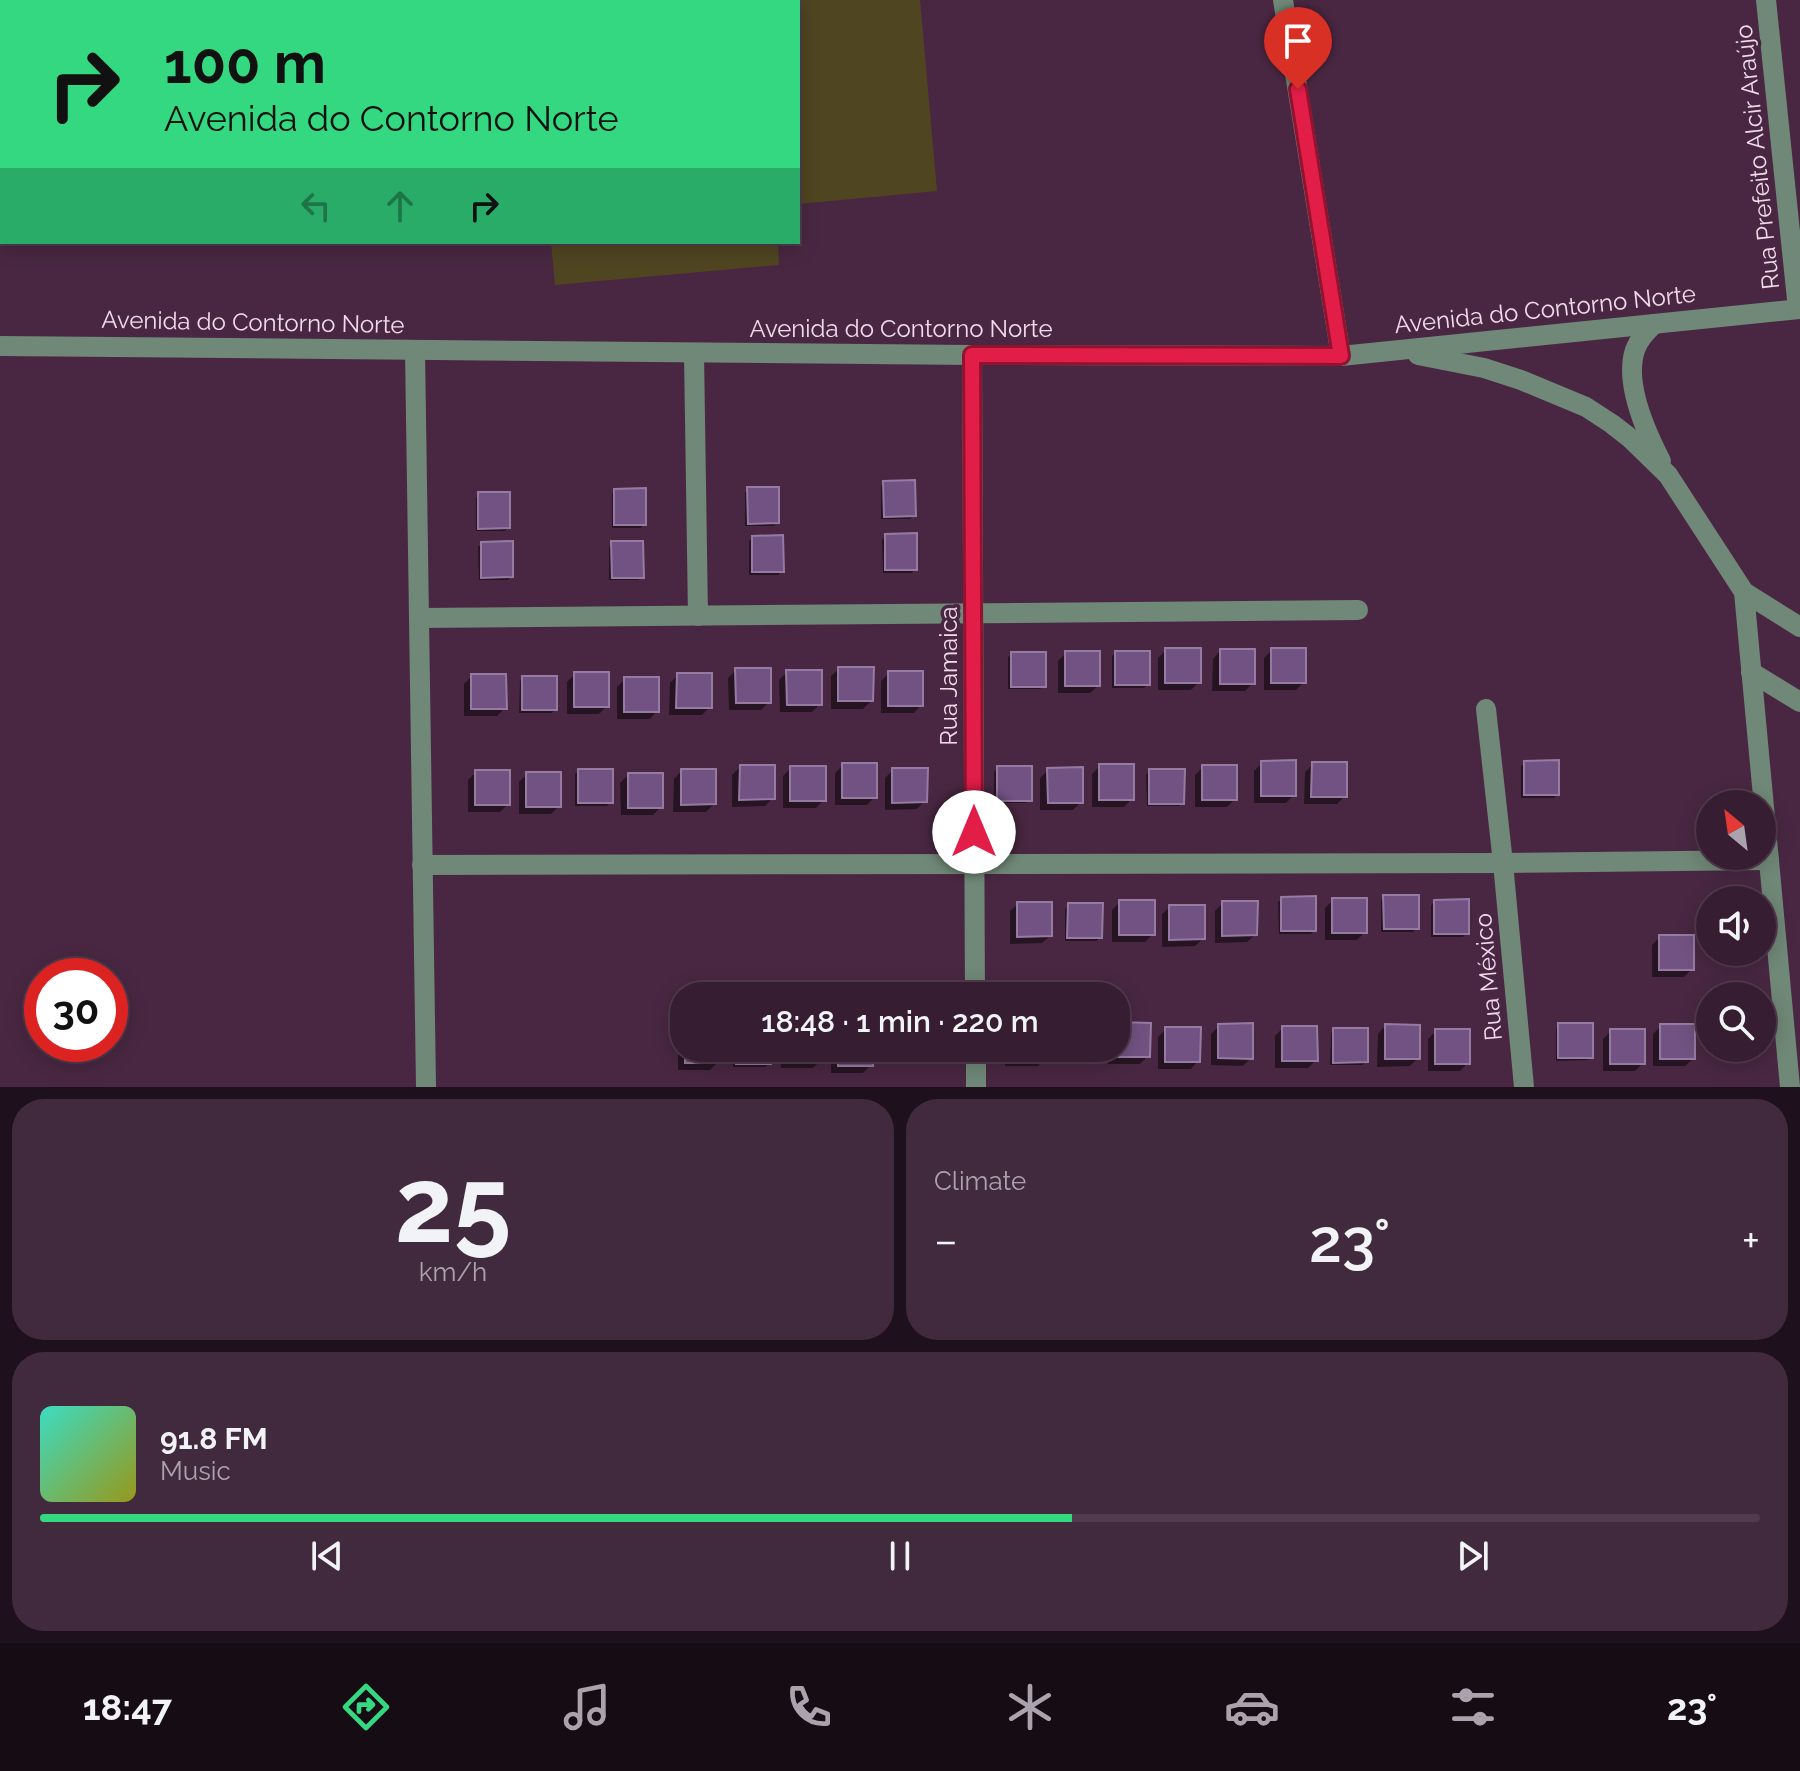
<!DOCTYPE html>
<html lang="en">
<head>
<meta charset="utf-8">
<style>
	body { margin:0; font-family:Raleway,sans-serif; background:#422a3e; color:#f1f3f6; height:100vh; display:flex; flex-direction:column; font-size:30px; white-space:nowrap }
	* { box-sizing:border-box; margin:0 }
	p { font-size:26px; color:#aaa2ac }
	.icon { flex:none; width:44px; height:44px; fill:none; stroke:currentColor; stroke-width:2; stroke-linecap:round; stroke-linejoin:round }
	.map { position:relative; height:1087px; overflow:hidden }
	.side { display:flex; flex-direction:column; gap:12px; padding:12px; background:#1e101c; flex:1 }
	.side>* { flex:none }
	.banner { position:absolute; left:0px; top:0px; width:800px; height:244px; box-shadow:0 4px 20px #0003,0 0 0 2px #513b4d; background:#33d881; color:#111; overflow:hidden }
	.needle { width:52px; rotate:331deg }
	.fabs { position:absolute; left:1696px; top:790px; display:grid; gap:16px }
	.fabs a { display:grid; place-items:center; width:80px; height:80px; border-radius:50%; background:#371d32; box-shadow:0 4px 20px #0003,0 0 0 2px #513b4d; font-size:40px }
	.speed { position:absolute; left:24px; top:958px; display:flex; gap:16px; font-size:40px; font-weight:700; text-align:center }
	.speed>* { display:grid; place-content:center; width:104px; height:104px; border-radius:50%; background:#371d32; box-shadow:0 4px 20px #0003,0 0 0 2px #513b4d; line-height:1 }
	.speed .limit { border:12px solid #d22; background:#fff; color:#111 }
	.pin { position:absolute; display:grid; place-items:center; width:68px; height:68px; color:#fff; margin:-82px -34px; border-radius:50% 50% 50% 0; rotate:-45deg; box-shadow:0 0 8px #0007 }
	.pin .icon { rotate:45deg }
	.me { position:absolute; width:88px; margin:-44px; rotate:0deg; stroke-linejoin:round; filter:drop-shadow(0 0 6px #0008) }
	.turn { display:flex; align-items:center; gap:28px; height:168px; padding:0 32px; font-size:36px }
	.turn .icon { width:104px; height:104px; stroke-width:2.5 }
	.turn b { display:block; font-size:56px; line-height:68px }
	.lanes { display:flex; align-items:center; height:76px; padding:0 32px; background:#0003; justify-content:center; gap:40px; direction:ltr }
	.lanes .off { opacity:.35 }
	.big { font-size:60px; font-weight:600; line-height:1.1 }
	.side .tile { flex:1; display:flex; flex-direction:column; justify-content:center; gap:12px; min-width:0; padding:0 28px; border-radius:32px; background:#422a3e }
	.side .dial { align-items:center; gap:0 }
	.dial b { font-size:104px; line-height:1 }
	.song { display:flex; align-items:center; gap:24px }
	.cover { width:96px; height:96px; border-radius:12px; background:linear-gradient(135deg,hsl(170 70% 55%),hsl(60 70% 35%)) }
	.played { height:8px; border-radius:4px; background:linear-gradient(90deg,#33d881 60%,#513b4d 60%) }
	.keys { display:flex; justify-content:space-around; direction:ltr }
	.heat { display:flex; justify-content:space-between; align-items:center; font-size:44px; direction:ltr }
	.side .tiles { flex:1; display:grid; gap:12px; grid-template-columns:1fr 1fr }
	.tile:last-child { grid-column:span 2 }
	.trip { position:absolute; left:670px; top:982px; width:460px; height:80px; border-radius:32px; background:#371d32; box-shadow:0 4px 20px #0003,0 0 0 2px #513b4d; font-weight:600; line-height:80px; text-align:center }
	.tab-bar { display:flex; height:128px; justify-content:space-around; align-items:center; background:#160c14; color:#aaa2ac }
	.tab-bar .icon { width:56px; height:56px }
	.tab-bar .active { color:#33d881 }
	.tab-bar b { font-size:36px; color:#f1f3f6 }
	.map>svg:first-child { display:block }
</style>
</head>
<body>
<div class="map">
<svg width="1800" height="1087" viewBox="0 0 1800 1087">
	<rect width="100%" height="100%" fill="#492742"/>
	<g fill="#4f4521">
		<polygon points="290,0 291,2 2,2 2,218 0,219 0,1"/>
		<rect x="531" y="0" width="226" height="2"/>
		<polygon points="771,0 920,0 937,191 798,204 798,2 772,2"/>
		<polygon points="551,242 778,242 779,265 555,285"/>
	</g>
	<g fill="#0007">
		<polygon points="884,483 914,516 910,519 881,519 881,486"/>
		<polygon points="748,489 777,522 774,526 745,526 745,492"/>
		<polygon points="615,491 644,524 641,528 612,528 612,494"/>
		<polygon points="479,494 508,528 505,531 476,531 476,498"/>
		<polygon points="886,536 915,569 912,573 883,573 882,540"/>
		<polygon points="752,538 782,571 778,575 749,575 749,541"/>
		<polygon points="612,543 642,577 638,580 609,580 609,547"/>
		<polygon points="482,544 511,577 508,580 479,580 478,547"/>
		<polygon points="1166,650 1199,682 1191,690 1158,690 1158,658"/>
		<polygon points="1272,650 1304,682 1296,690 1264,690 1264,658"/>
		<polygon points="1220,651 1253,683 1245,691 1212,691 1213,659"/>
		<polygon points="1066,653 1098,686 1090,693 1058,693 1058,661"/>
		<polygon points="1116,653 1148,684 1144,688 1112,688 1112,656"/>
		<polygon points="1012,654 1044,686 1040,689 1008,689 1008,657"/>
		<polygon points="839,669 871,701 863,709 831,709 831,676"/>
		<polygon points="736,670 769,702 761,710 729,710 728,678"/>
		<polygon points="787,672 820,704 812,712 780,712 779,680"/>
		<polygon points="889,673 921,705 914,713 881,713 881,681"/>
		<polygon points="575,674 607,706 599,714 567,714 567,682"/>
		<polygon points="678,675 710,707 702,715 669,715 670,683"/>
		<polygon points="472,676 505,708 497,716 464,716 464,684"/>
		<polygon points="523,678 555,709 552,713 519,713 520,681"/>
		<polygon points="625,679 657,711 650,719 617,719 617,687"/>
		<polygon points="1262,763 1294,795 1286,803 1254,803 1254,771"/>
		<polygon points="1525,763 1557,794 1554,798 1521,798 1521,766"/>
		<polygon points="1313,764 1345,796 1337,804 1304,804 1305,772"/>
		<polygon points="843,765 875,797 867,805 835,805 835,773"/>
		<polygon points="1100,766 1132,799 1124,807 1092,807 1092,774"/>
		<polygon points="740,767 773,798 765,806 732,807 732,775"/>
		<polygon points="1203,767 1235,799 1227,807 1195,807 1195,775"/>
		<polygon points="791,768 824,800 816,808 783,808 783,776"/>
		<polygon points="998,768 1030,800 1026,803 994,803 994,772"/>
		<polygon points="893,770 925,801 917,809 885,810 885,778"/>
		<polygon points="1048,770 1081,802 1073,810 1040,810 1040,778"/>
		<polygon points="579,771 611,802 607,806 575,806 575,774"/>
		<polygon points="681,771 714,804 706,812 673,812 674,779"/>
		<polygon points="1150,771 1182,803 1179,806 1147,806 1146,775"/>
		<polygon points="476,772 508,804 500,812 468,812 468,780"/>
		<polygon points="527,774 559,806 551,814 519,814 519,782"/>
		<polygon points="628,775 661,807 653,815 621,815 620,783"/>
		<polygon points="1384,897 1417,928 1413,932 1381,932 1381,900"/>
		<polygon points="1282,899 1314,930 1311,934 1279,934 1278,902"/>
		<polygon points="1333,900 1365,932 1357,940 1325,940 1325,908"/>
		<polygon points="1120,902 1153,934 1145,942 1112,942 1112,910"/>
		<polygon points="1435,902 1467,933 1463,937 1431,937 1431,905"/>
		<polygon points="1223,903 1255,935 1247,942 1215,943 1215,911"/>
		<polygon points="1018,904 1050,936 1042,943 1010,944 1010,911"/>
		<polygon points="1069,905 1100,937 1097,941 1065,941 1065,909"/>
		<polygon points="1170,907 1203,939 1195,946 1162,947 1162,914"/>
		<polygon points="1660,937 1692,969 1684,977 1652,977 1652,945"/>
		<polygon points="1559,1025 1591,1057 1588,1060 1556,1061 1556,1029"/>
		<polygon points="1219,1026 1251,1058 1243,1066 1211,1065 1211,1034"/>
		<polygon points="1385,1026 1418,1058 1410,1066 1377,1067 1378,1034"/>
		<polygon points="1661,1026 1693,1059 1685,1066 1653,1066 1653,1034"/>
		<polygon points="1283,1028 1316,1060 1308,1068 1275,1068 1275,1036"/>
		<polygon points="1166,1029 1198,1061 1191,1069 1158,1069 1158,1037"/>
		<polygon points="1334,1030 1366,1061 1363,1065 1330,1065 1331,1033"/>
		<polygon points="1436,1031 1468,1063 1460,1071 1428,1071 1428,1039"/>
		<polygon points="1611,1031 1643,1063 1635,1071 1603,1071 1603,1039"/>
		<polygon points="684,1032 684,1048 718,1048 718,1062 710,1070 678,1070 678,1038"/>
		<polygon points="733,1048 769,1048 769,1063 766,1067 733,1067"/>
		<polygon points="780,1048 821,1048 821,1060 813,1068 781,1068"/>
		<polygon points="831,1048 871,1048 871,1065 863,1073 831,1073"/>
		<polygon points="888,1048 923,1048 923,1061 920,1064 888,1064"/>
		<polygon points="1005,1048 1046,1048 1046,1058 1038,1066 1005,1066"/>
		<polygon points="1061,1048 1097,1048 1096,1060 1093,1063 1061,1063"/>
		<polygon points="1108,1048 1116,1048 1148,1056 1140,1064 1108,1064"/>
	</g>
	<g fill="#725282" stroke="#957ba2" stroke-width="2">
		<polygon points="915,480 916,516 884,517 883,481"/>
		<polygon points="747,487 779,487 779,523 748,524"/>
		<polygon points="646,488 646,525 614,525 614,489"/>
		<polygon points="478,492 510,492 510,528 478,529"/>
		<polygon points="917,533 917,570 885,570 885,534"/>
		<polygon points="783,535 784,572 752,572 752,536"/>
		<polygon points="513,541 513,577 481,578 481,542"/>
		<polygon points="611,541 643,541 644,578 612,578"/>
		<rect x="1165" y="648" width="36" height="35"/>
		<rect x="1271" y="648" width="35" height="35"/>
		<rect x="1220" y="649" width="35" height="35"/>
		<rect x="1065" y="651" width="35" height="35"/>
		<rect x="1115" y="651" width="35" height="34"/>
		<rect x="1011" y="652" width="35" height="35"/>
		<polygon points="838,667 874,667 873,701 838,701"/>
		<polygon points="735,668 771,668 771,703 736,703"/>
		<polygon points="786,670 822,670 822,705 787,705"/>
		<rect x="888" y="671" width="35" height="35"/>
		<rect x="574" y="672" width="35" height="35"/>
		<polygon points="677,673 712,673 712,708 676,708"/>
		<polygon points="471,674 506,674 507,709 471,709"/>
		<rect x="522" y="676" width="35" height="34"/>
		<rect x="624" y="677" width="35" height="35"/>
		<polygon points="1296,760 1296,796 1261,796 1261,761"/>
		<polygon points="1559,760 1559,795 1524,795 1524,761"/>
		<polygon points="1312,762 1347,762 1347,797 1311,797"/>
		<rect x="842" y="763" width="35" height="35"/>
		<rect x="1099" y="764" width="35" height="36"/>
		<polygon points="740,765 775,765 775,799 739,800"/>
		<rect x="1202" y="765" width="35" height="35"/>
		<rect x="790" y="766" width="36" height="35"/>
		<rect x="997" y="766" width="35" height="35"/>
		<polygon points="1083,767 1083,803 1048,803 1047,768"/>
		<polygon points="892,768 928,768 927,802 892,803"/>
		<rect x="578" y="769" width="35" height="34"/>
		<polygon points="681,769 716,769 716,804 681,805"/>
		<polygon points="1149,769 1185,769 1184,804 1149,804"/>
		<rect x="475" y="770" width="35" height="35"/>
		<rect x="526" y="772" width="35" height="35"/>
		<rect x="628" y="773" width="35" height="35"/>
		<polygon points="1383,895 1419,895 1419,929 1384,929"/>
		<polygon points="1316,896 1316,931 1281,931 1281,897"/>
		<rect x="1332" y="898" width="35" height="35"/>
		<polygon points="1469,899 1469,934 1434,934 1434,900"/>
		<rect x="1119" y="900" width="36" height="35"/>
		<polygon points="1222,901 1258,901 1257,935 1222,936"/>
		<polygon points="1017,902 1052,902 1052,936 1017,937"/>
		<polygon points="1068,903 1103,903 1102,938 1067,938"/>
		<polygon points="1169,905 1205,905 1205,939 1169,940"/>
		<rect x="1659" y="935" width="35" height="35"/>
		<polygon points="1116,1022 1151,1023 1150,1057 1115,1057"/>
		<polygon points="1253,1023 1253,1059 1218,1058 1218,1024"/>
		<rect x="1558" y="1023" width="35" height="35"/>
		<polygon points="1385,1024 1420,1025 1420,1059 1385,1059"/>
		<rect x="1660" y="1024" width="35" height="35"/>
		<polygon points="1282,1026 1317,1026 1318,1061 1282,1061"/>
		<polygon points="1165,1027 1201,1027 1200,1062 1165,1062"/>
		<polygon points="1333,1028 1368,1028 1368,1062 1333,1063"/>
		<rect x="1435" y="1029" width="35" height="35"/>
		<rect x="1610" y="1029" width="35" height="35"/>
		<rect x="685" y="1048" width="35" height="15"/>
		<rect x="736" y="1048" width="35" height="16"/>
		<rect x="788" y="1048" width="35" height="13"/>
		<rect x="838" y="1048" width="35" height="18"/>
		<rect x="890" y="1048" width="35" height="14"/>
		<rect x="1012" y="1048" width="36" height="11"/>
		<polygon points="1064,1048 1099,1048 1099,1060 1064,1061"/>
	</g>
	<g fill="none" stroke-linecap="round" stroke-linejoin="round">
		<g stroke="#708877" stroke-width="20">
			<polyline points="1283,0 1341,356"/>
			<polyline points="1766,0 1798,309"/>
			<path d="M 1654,324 C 1646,332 1639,339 1635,350 C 1624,383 1646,432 1661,461"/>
			<polyline points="0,346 972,355 1341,356 1800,309"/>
			<polyline points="415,350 426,1087"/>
			<polyline points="694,353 698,616"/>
			<polyline points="972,355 975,996"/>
			<polyline points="1418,355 1484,368 1521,380 1586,407 1612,424 1630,438 1668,475 1744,592 1790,1087"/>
			<polyline points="1744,592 1800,627"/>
			<polyline points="419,618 1358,610"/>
			<polyline points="1751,672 1800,702"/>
			<polyline points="1486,709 1503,863 1524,1087"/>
			<polyline points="422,865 1503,863 1769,860"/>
			<polyline points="976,1048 976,1087"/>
		</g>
	</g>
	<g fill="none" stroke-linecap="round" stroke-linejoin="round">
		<defs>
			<polyline id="route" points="974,832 972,355 1341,356 1298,89"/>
		</defs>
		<use href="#route" stroke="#92132f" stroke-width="20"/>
		<use href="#route" stroke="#e11d48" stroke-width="14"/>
	</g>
	<g text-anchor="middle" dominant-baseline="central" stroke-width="7" stroke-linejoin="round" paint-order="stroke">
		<g font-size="24" fill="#f0dbeb" stroke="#492742">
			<text transform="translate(1757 157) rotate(-96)">Rua Prefeito Alcir Araújo</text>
			<text transform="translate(1545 309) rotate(-6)">Avenida do Contorno Norte</text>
			<text transform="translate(253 322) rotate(1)">Avenida do Contorno Norte</text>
			<text x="901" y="328">Avenida do Contorno Norte</text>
			<text transform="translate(948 676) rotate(-90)">Rua Jamaica</text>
			<text transform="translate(1488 977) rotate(-95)">Rua México</text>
		</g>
	</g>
</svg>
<div class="fabs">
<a><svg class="needle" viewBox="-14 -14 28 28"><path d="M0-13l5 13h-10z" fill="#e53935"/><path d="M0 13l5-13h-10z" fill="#aaa2ac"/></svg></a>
<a><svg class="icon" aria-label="sound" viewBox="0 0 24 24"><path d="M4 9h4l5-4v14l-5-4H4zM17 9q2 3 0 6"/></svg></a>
<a><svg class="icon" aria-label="search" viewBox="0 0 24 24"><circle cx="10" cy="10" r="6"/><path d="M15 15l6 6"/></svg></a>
</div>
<div class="speed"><div class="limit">30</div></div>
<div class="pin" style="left:1298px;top:89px;background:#d93025"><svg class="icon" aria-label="arrive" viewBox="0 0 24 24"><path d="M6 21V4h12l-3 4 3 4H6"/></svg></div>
<svg class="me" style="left:974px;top:832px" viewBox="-20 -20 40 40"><circle r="19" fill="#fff"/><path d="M0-13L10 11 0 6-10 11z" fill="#e11d48"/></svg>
<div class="trip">18:48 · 1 min · 220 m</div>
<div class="banner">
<div class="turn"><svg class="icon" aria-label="right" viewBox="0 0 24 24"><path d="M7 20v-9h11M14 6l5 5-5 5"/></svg><div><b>100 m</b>Avenida do Contorno Norte</div></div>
<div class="lanes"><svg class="icon off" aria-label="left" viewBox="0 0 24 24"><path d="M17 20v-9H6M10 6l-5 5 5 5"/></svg><svg class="icon off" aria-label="ahead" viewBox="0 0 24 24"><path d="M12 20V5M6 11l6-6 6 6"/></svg><svg class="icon" aria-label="right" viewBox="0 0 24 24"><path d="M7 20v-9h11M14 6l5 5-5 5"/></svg></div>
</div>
</div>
<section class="side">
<div class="tiles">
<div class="tile dial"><b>25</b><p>km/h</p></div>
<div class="tile"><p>Climate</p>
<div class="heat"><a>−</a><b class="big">23°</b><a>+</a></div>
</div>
<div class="tile">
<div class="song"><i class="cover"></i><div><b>91.8 FM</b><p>Music</p></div></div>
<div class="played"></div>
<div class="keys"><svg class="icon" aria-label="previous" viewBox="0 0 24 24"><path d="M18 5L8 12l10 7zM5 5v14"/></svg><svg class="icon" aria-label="pause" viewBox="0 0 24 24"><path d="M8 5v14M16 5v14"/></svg><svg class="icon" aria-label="next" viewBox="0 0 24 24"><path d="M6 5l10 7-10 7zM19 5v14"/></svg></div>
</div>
</div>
</section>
<nav class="tab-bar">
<b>18:47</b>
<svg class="icon active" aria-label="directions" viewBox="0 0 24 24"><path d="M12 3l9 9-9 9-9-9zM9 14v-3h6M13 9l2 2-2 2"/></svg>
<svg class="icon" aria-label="music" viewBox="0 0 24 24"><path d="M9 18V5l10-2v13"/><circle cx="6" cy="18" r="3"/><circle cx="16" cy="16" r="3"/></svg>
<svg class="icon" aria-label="phone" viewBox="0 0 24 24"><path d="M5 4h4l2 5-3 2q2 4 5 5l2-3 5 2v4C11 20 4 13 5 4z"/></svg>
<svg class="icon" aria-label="climate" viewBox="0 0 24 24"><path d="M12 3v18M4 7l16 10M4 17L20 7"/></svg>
<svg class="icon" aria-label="car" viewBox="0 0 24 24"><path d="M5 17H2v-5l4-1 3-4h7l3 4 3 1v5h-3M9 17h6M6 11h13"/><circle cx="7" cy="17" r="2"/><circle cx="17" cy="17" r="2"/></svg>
<svg class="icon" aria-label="filters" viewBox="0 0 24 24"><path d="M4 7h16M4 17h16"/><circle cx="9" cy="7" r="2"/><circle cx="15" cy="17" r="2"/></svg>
<b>23°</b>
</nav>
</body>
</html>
